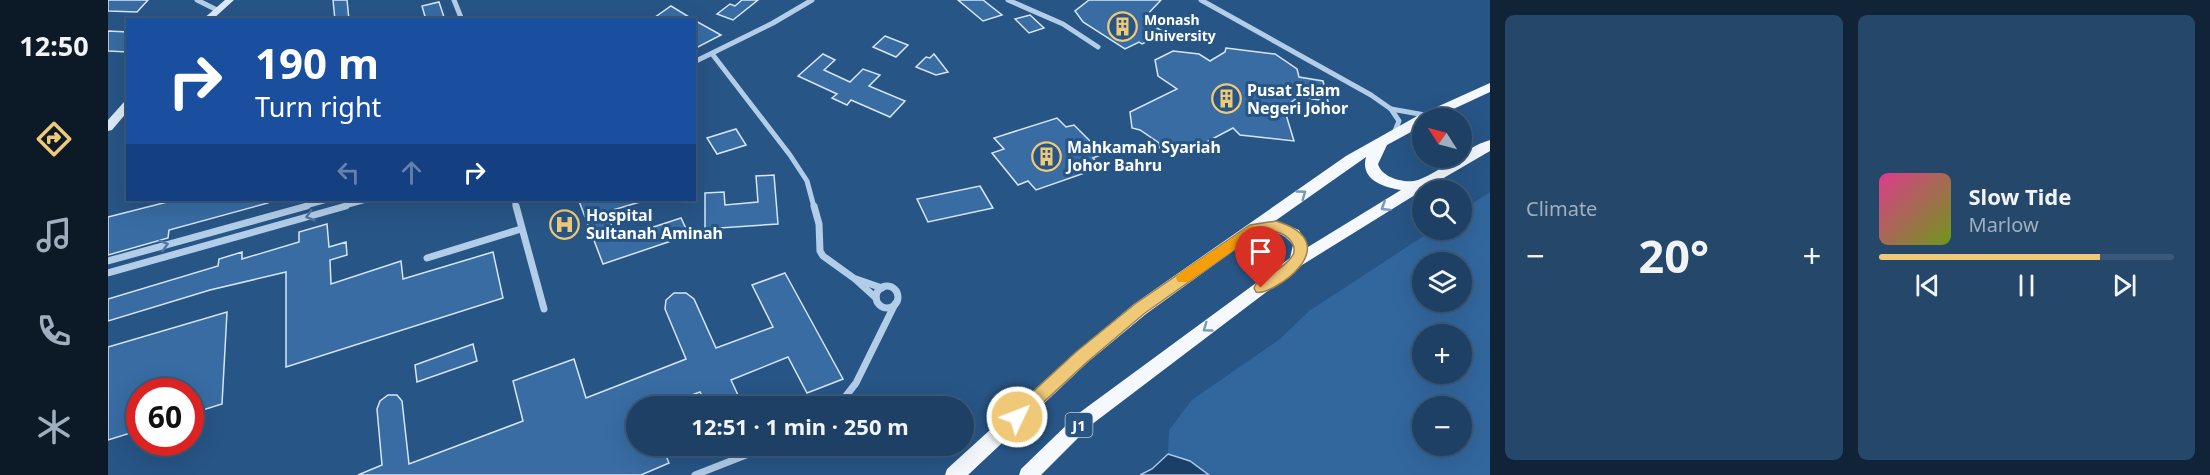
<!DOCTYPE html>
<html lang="en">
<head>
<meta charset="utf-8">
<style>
	body { margin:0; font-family:"Noto Sans",sans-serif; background:#25476a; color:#f1f3f6; height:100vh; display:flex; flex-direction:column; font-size:22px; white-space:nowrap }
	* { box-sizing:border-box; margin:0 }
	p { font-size:20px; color:#a0afbf }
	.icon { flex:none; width:33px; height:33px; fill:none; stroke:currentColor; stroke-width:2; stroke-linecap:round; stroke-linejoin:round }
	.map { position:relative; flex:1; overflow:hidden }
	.drawer { display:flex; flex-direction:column; gap:15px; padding:15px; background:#102337; width:720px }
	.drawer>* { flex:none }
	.banner { position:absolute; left:18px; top:18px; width:570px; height:183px; border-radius:0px; box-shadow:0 6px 24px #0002,0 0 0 2px #3b5978; background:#1a4fa0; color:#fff; overflow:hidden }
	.needle { width:39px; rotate:306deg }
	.tools { position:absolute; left:1304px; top:108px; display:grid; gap:12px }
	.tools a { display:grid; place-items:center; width:60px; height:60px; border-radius:50%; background:#1d4064; box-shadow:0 6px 24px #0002,0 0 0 2px #3b5978; font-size:30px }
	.speed { position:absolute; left:18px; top:378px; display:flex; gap:12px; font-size:30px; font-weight:700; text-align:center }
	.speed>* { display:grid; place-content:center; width:78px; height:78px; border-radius:50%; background:#1d4064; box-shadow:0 6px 24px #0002,0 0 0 2px #3b5978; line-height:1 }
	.speed .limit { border:9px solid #d22; background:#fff; color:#111 }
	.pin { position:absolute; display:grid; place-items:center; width:51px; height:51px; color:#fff; margin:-62px -26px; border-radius:50% 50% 50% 0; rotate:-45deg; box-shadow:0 0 6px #0007 }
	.pin .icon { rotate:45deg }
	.me { position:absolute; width:66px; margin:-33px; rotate:47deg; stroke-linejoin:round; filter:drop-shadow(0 0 4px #0008) }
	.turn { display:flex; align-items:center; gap:21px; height:126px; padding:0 30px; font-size:27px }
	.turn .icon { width:78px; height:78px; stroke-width:2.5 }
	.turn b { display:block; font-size:42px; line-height:51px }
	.lanes { display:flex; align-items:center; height:57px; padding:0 30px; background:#0003; justify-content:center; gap:30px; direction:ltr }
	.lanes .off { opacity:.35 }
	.big { font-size:45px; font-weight:700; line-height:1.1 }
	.drawer .card { flex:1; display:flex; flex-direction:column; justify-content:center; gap:9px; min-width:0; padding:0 21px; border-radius:9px; background:#25476a }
	.song { display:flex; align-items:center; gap:18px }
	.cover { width:72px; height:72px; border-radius:9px; background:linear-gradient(135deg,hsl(330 70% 55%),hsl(80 70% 35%)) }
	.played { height:6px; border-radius:3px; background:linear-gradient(90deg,#f0c978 75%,#3b5978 75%) }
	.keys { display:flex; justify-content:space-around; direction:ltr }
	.heat { display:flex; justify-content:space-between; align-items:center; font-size:33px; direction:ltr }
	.drawer .tiles { flex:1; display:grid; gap:15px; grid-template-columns:repeat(2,1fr) }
	.trip { position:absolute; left:518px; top:396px; width:348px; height:60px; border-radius:30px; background:#1d4064; box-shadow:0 6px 24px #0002,0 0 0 2px #3b5978; font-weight:700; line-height:60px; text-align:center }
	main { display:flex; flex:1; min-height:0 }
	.tabs { display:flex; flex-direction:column; width:108px; justify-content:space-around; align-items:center; background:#0c1a28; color:#a0afbf }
	.tabs .icon { width:42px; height:42px }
	.tabs .active { color:#f0c978 }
	.tabs b { font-size:27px; color:#f1f3f6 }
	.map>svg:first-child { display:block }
</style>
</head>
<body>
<main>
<nav class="tabs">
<b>12:50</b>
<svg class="icon active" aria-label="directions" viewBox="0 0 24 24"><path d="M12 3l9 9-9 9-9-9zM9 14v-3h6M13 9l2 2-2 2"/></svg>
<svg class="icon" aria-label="music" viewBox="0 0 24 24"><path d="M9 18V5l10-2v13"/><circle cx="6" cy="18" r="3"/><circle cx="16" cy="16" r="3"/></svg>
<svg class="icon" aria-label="phone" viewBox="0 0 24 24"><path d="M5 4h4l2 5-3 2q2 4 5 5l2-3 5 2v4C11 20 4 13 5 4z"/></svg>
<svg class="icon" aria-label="climate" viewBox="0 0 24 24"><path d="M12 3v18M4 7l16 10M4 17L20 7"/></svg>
</nav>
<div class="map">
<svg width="1382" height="475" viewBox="0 0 1382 475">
	<rect width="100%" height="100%" fill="#275586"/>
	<path fill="#32679e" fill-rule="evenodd" d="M 1382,192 L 1382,475 L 1101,475 L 1082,461 L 1060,454 L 1061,430 L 1084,400 L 1172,339 L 1201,311 L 1325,230 L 1353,230 L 1353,211 ZM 1314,262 L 1353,262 L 1353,302 L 1314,302 ZM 1314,334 L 1353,334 L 1353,374 L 1314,374 ZM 1314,406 L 1353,406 L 1353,446 L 1314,446 Z"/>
	<polygon fill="#1c3f67" stroke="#a7c8e8" stroke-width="1.5" points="1060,454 1082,461 1101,475 1032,475 1044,469"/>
	<g fill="#386ca3" stroke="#d6e6f6" stroke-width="1.5">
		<polygon points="0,0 40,0 29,12 0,11"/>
		<polygon points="225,0 239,0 241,20 227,20"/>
		<polygon points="634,0 650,0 625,20 609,14 622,4 627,6"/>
		<polygon points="850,0 875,0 894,15 875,21"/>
		<polygon points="981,0 1053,0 1035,19 1057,33 1034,44 1031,42 1017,49 975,22 967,11"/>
		<polygon points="331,2 337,20 318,20 314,6"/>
		<polygon points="563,6 586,20 543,20"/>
		<polygon points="922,15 936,28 921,33 907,19"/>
		<polygon points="586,20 613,35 586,49"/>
		<polygon points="0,31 20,32 20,52 0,51"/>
		<polygon points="777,36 800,45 788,57 765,47"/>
		<polygon points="1118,48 1167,54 1189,69 1191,77 1215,81 1220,101 1190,97 1176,108 1186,141 1132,135 1125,128 1076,154 1052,151 1051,143 1032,130 1024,128 1022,112 1069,89 1050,76 1047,60 1065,51 1091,54 1102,61 1117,52"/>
		<polygon points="715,54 727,60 716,70 742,82 755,69 772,75 761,86 797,101 782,117 743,100 739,105 724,98 729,94 690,76"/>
		<polygon points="826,54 840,72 828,75 808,67 818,57 822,58"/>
		<polygon points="949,118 958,127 966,125 995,154 985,158 994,167 928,190 920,181 910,185 884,153 896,149 886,138"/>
		<polygon points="628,129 638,145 609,154 599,138"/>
		<polygon points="666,175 670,224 597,229 597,193 616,192 617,205 650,202 648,176"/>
		<polygon points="872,186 885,208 820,222 809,199"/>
		<polygon points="67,200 160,200 160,203 61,230 60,238 0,255 0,217"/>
		<polygon points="478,200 531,200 532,202 498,212 509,239 573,218 581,235 495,264 471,201"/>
		<polygon points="219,224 221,247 238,242 239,255 222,260 223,284 293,261 295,279 385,252 395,298 178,367 178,272 102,290 0,321 0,299 110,266 111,259 134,252 134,259 191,242 191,232"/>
		<polygon points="677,273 735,379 699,393 680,357 623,380 635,406 599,406 592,392 554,406 528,406 528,446 554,446 561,463 533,475 250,475 274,465 269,409 272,401 280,395 289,395 294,401 301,464 415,421 405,381 466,359 478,398 578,359 557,309 558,300 566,293 578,293 586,299 608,348 665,327 644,285"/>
		<polygon points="119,312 114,404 82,414 82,392 32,392 32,430 0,440 0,347"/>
		<polygon points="365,344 369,361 309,382 307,365"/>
	</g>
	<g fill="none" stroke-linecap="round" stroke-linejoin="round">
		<g stroke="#b2cde8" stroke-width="5">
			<polyline points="89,0 109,10"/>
			<polyline points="346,0 354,20"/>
			<polyline points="900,0 955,24 990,47"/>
			<polyline points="1093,0 1263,95 1283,109 1291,121 1287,131"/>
			<polyline points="605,55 682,155 699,181 706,207"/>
			<polyline points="586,62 665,23 704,0"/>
			<polyline points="1283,109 1317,115"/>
			<polyline points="406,200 408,207"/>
			<polyline points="194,207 219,200"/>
			<polyline points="233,207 258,200"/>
		</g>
		<g stroke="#b2cde8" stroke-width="7">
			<polyline points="408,206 436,309"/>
			<polyline points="706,206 711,224 712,251 715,256 747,279 768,298"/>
			<polyline points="319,258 413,229"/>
			<polyline points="0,261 199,206"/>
			<polyline points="0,273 238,206"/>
			<polyline points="748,279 774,288"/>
			<circle cx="779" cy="297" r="11"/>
			<polyline points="730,406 748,383 787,304"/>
			<polyline points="587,475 661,446"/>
		</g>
		<g fill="#dce9f7" fill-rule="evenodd">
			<polygon points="117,0 126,0 104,20 94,20"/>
			<polygon points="20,101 20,111 4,130 0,131 0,120 16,102"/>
		</g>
		<path fill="#f5f9fe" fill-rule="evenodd" d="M 1382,83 L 1382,92 L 1326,118 L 1314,118 L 1314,126 L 1279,145 L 1270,164 C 1274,178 1297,184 1310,180 C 1337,170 1355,148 1382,140 L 1382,151 L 1315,190 L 1194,265 L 983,425 L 933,475 L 911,475 L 913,469 L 971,413 L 1182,258 L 1185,245 C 1176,233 1166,230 1150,233 L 1038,314 L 980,362 L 860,475 L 837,475 L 839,469 L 968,352 L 1026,304 L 1238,156 L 1311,115 ZM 1258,157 C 1252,179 1274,187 1293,190 L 1200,247 L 1191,230 L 1167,221 Z"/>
	</g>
	<defs><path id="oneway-chevron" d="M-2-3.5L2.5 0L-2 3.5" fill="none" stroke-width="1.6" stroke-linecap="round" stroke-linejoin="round" transform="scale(1.5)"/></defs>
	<g stroke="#7997b6">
		<use href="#oneway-chevron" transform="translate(1194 194) rotate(-36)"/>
		<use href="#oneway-chevron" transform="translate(1277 207) rotate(148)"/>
		<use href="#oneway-chevron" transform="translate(1099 328) rotate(144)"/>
	</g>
	<g stroke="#5179a3">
		<use href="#oneway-chevron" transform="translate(202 216) rotate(164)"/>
		<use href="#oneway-chevron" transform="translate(56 245) rotate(-16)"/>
	</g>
	<path fill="#f0c978" stroke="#9c834e" stroke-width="1.5" d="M 1168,221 C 1243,244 1162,297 1148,292 L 1146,288 L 1148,284 C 1159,276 1174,269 1182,259 C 1193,247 1180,235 1169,232 C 1163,230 1156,232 1150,233 L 1037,313 L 979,362 L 914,422 L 909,424 L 903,422 L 901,417 L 903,412 L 968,352 L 1027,304 L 1142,225 Z"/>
	<polygon fill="#f59e0b" points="1144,225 1151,230 1149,234 1080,282 1070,282 1068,278 1070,274"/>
	<defs>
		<symbol id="building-ring" viewBox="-11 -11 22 22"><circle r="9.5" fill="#275586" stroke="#f0c978" stroke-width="1.5"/><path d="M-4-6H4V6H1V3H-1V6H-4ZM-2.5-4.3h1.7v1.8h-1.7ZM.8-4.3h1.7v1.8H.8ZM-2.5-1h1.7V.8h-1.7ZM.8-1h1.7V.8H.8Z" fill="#f0c978"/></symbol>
		<symbol id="hospital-ring" viewBox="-11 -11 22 22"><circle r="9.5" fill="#275586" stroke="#f0c978" stroke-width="1.5"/><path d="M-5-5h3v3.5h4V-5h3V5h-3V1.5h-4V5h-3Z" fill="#f0c978"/></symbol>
	</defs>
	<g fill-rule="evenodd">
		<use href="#building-ring" x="998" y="10" width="33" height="33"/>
		<use href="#building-ring" x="1102" y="82" width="33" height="33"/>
		<use href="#building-ring" x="922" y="140" width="33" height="33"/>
		<use href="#hospital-ring" x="440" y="208" width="33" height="33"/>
	</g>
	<g text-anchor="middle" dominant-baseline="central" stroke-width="6" stroke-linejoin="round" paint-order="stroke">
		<g font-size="14" font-weight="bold" fill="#fff" stroke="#275586" text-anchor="start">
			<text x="1036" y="19">Monash<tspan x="1036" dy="16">University</tspan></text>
		</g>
		<rect fill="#275586" stroke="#beccdb" stroke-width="1.5" x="957.5" y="413" width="27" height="24" rx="4.5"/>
		<g font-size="15" font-weight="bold" fill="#fff">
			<text x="971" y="425">J1</text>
		</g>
		<g font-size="16" font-weight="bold" fill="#fff" stroke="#275586" text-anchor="start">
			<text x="1139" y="90">Pusat Islam<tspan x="1139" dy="18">Negeri Johor</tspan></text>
			<text x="959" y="147">Mahkamah Syariah<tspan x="959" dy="18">Johor Bahru</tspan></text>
			<text x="478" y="215">Hospital<tspan x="478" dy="18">Sultanah Aminah</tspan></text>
		</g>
	</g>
</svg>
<div class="tools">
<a><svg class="needle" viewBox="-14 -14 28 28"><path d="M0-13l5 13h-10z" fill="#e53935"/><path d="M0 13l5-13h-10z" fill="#a0afbf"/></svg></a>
<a><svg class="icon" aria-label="search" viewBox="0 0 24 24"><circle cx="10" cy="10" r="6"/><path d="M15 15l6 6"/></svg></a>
<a><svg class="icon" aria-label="layers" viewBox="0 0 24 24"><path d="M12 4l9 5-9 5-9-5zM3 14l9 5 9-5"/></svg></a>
<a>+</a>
<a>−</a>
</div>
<div class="speed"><div class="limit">60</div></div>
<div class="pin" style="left:1153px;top:288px;background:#d93025"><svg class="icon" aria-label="arrive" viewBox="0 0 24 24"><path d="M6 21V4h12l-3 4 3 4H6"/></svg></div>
<svg class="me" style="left:909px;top:417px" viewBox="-20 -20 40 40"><circle r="17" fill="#f0c978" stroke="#fff" stroke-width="3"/><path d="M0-11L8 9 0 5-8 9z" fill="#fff"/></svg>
<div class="trip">12:51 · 1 min · 250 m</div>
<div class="banner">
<div class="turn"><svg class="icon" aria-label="right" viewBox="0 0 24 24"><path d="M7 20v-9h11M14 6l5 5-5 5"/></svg><div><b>190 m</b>Turn right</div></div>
<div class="lanes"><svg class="icon off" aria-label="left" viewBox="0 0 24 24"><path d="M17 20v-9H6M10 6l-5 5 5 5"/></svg><svg class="icon off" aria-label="ahead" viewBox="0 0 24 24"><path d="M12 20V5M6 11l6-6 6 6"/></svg><svg class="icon" aria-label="right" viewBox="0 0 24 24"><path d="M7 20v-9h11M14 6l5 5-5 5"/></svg></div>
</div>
</div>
<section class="drawer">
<div class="tiles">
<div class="card"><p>Climate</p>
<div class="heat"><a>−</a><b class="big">20°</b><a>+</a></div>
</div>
<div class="card">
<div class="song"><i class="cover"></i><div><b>Slow Tide</b><p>Marlow</p></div></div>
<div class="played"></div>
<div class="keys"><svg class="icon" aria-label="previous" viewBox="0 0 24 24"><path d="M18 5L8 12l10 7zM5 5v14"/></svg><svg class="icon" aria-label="pause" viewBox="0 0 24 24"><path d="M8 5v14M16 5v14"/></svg><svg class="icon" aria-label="next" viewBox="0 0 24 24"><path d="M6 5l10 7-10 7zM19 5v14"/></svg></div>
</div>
</div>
</section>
</main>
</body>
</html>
